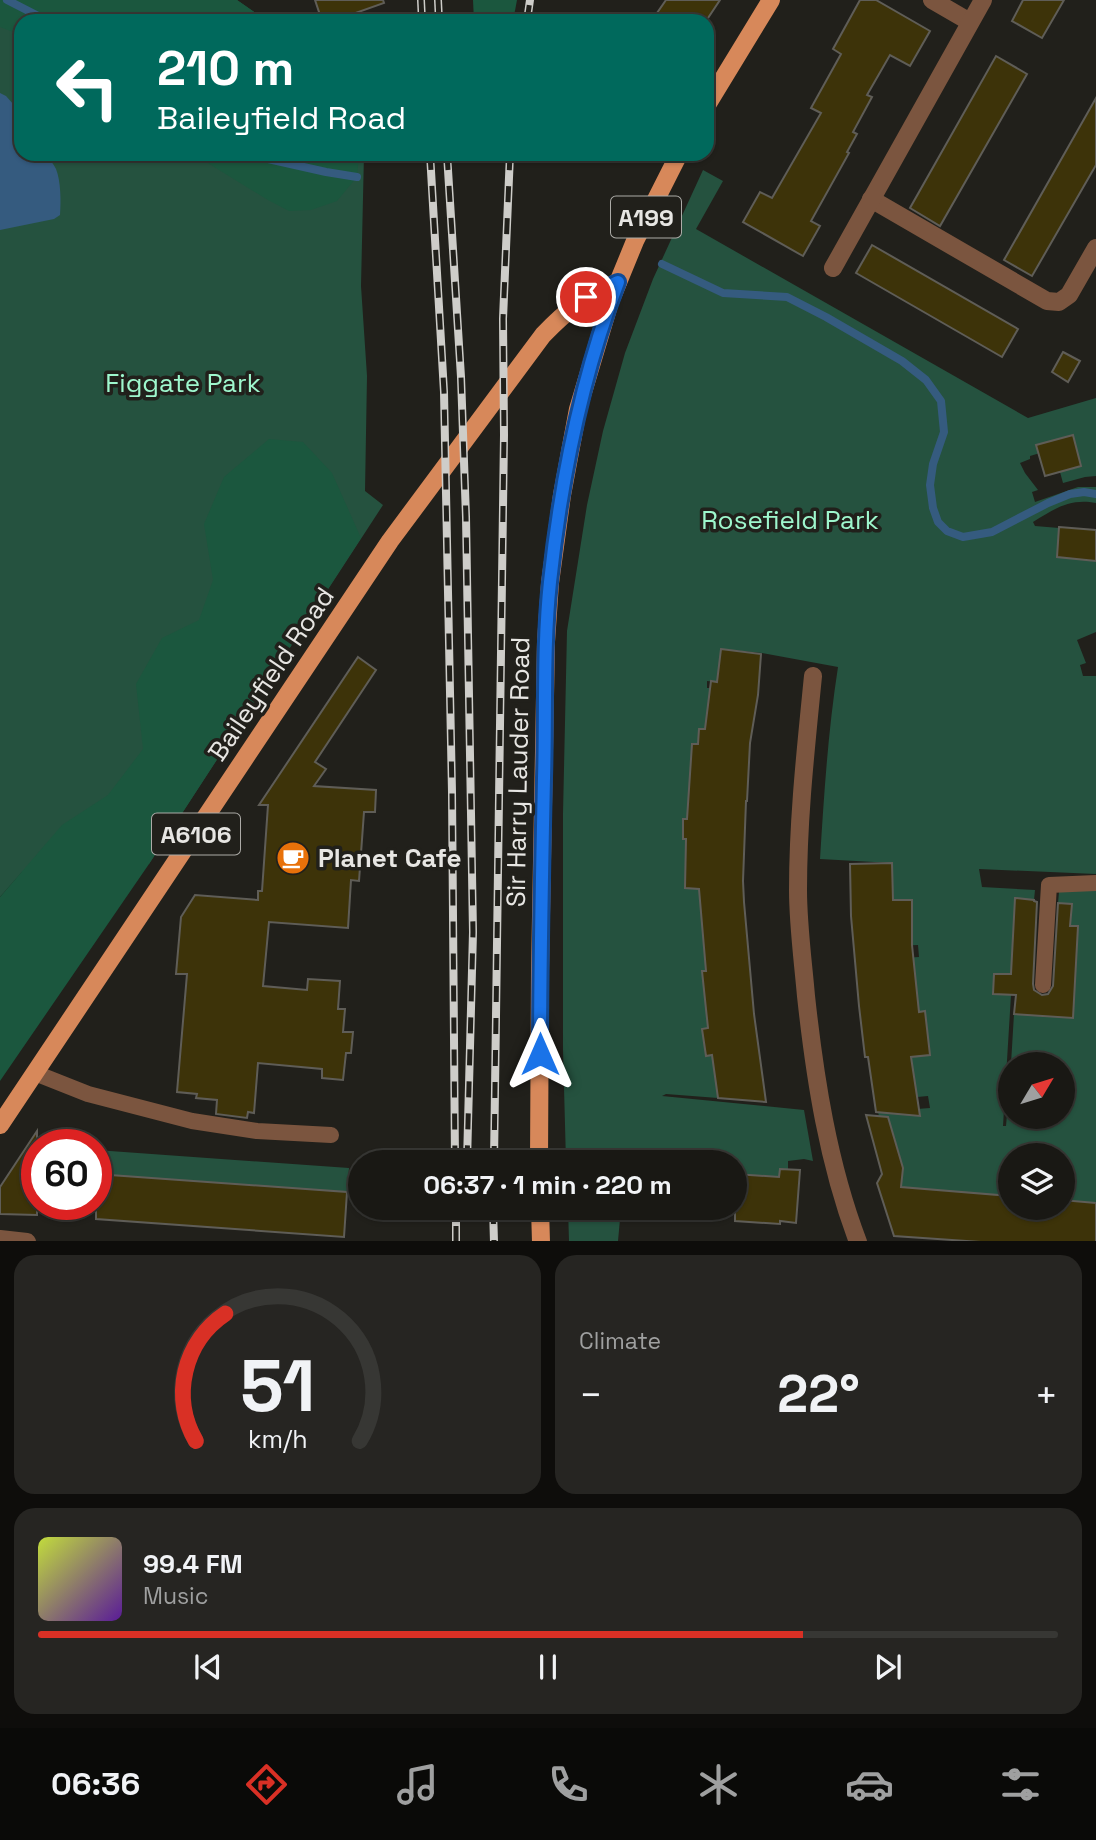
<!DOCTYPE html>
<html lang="en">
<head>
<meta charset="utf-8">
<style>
	body { margin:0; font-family:"Space Grotesk",sans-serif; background:#262522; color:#f1f3f6; height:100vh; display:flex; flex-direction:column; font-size:26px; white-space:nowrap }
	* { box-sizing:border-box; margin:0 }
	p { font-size:23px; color:#9fa0a0 }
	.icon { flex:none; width:38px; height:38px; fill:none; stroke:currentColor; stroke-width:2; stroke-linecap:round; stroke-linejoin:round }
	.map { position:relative; height:1241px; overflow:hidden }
	.side { display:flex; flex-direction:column; gap:14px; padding:14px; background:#0e0d0b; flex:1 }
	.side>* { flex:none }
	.top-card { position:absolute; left:14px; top:14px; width:700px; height:147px; border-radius:21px; box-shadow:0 2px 5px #0004,0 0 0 2px #373734; background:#00695c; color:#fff; overflow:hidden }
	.needle { width:46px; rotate:52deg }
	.controls { position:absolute; left:998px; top:1052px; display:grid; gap:14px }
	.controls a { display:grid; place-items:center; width:77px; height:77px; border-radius:50%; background:#191814; box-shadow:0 2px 5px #0004,0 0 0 2px #373734; font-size:35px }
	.speed { position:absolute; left:21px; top:1129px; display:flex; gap:14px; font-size:35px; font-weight:700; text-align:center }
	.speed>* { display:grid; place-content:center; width:91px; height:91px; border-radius:50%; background:#191814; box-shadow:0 2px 5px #0004,0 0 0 2px #373734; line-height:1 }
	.speed .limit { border:10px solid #d22; background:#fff; color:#111 }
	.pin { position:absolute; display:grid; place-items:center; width:60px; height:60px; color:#fff; margin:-30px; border:4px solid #fff; border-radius:50%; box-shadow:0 2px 7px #0007 }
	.me { position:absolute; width:77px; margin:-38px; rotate:0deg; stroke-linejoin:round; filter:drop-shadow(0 0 5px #0008) }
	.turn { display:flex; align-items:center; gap:24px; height:147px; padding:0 28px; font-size:32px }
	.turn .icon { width:91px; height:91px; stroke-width:2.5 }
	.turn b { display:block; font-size:49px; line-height:60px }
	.big { font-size:52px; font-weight:600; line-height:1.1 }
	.side .widget { flex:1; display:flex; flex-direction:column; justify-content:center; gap:10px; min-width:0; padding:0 24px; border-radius:21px; background:#262522 }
	.side .dial { align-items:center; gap:0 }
	.dial svg { height:182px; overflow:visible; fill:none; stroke:#373734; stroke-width:7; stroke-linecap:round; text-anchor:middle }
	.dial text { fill:#f1f3f6; stroke:none }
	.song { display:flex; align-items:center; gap:21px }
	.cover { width:84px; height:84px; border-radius:10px; background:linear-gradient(135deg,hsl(70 70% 55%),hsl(270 70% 35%)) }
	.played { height:7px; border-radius:4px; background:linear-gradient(90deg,#d93025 75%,#373734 75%) }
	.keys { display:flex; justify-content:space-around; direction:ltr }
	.heat { display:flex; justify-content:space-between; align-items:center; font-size:38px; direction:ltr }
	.side .tiles { flex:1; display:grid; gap:14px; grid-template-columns:1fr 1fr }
	.widget:last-child { grid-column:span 2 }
	.trip { position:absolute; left:348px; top:1150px; width:399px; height:70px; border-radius:35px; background:#191814; box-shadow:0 2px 5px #0004,0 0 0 2px #373734; font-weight:600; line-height:70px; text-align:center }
	.tab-bar { display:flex; height:112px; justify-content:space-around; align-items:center; background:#0a0a08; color:#9fa0a0 }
	.tab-bar .icon { width:49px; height:49px }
	.tab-bar .active { color:#d93025 }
	.tab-bar b { font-size:32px; color:#f1f3f6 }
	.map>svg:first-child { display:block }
</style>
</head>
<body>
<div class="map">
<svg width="1096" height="1242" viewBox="0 0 1096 1242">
	<rect width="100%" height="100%" fill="#21201b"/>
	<g fill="#25523f">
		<polygon points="0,0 237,0 267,21 21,21 21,154 364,154 361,286 367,376 365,491 383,505 149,864 22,872 0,897"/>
		<path d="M 703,170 L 723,181 L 696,229 L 1028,418 L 1096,398 L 1096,476 L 1085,477 L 1063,483 L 1060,472 L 1081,465 L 1072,435 L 1036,445 L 1050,450 L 1030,456 L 1030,459 L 1020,463 L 1025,473 L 1038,490 L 1032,492 L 1035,502 L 1078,487 L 1096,487 L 1096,503 C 1070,498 1054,509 1033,522 L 1035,526 L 1059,528 L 1057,557 L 1096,561 L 1096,632 L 1077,640 L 1086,663 L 1080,665 L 1083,676 L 1096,676 L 1096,874 L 979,869 L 982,887 L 1035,890 L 1034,900 L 1015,899 L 1012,960 L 1013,975 L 994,974 L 1011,995 L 1003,1126 L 1006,1126 L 1010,1079 L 1010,1116 L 1062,1116 L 1062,1064 L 1011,1064 L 1014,1014 L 1073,1017 L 1078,927 L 1070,926 L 1072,904 L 1058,903 L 1059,892 L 1096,890 L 1096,1203 L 1062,1200 L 1062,1155 L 1010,1155 L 1010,1196 L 901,1187 L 900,1156 L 888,1117 L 879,1116 L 878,1112 L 930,1108 L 928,1096 L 917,1097 L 908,1058 L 930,1055 L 906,1044 L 917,995 L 914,964 L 857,970 L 888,959 L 919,957 L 918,945 L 895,946 L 892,863 L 820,859 C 824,795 828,731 838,667 L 762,653 L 721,649 L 717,682 L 707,681 L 707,688 L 710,688 L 706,722 L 749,729 L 731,731 L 699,729 L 698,736 L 703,736 L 702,744 L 692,744 L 692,752 L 742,820 L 683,819 L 683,839 L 700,839 L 685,870 L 685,888 L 702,889 L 742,911 L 701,915 L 706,971 L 702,971 L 708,1028 L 703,1029 L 706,1056 L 712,1055 L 718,1098 L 666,1094 L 662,1096 L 804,1110 L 813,1161 L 804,1159 L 788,1161 L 788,1169 L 780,1169 L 779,1177 L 738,1174 L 739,1166 L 735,1165 L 735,1162 L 566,1162 L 563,1050 L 563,814 L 567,631 L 587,505 L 603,431 L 625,353 L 653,279 Z"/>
		<polygon points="96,1150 349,1168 347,1192 96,1174"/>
		<polygon points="568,1208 621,1208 618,1241 569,1241"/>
	</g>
	<g fill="#1b573e">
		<polygon points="0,0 237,0 267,21 21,21 21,35 0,27"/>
		<polygon points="473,0 517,0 513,21 474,21"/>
		<polygon points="195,154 359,154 357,177 337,201 311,210 289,211 268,200 198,157"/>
		<polygon points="269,439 303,442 332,473 361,538 149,864 0,1081 0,897 62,825 108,795 143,749 136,684 162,638 199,620 213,580 204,524 224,477"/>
	</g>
	<path fill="#355b7f" d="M 0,93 L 6,96 L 21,113 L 21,154 L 46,154 C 49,159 53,163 56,169 C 61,181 61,202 60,215 L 54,219 L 0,230 Z"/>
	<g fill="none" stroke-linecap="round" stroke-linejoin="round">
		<g stroke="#355b7f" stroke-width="8">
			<polyline points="7,0 48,21"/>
			<polyline points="246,154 326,172 357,177"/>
			<polyline points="662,264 723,293 787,297 826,317 902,361 926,380 941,401 944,432 933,464 930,485 933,508 938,522 947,531 963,537 992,532 1048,503 1070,494 1084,492 1096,494"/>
		</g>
	</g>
	<g fill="#3d3309" stroke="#5f5d57" stroke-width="2">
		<polygon points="315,0 383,0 384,3 333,21 322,21"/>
		<polygon points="666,0 720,0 706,21 669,21 657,13"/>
		<polygon points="860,0 876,0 930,31 910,66 890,55 867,95 872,97 853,132 857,134 847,152 849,153 811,221 820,226 803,256 743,222 760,192 772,198 821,113 811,108 841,54 833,49"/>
		<polygon points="1023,0 1064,0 1042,38 1012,21"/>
		<polygon points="996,56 1027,74 940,226 910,208"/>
		<polygon points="1096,98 1096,165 1032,276 1004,260"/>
		<polygon points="872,245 1018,329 1002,357 856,273"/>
		<polygon points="1063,352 1080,361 1068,382 1052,372"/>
		<polygon points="1073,435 1081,466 1045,476 1036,445"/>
		<polygon points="1059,527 1096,530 1096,561 1057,557"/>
		<polygon points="721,649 761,654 758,695 750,743 747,801 746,801 743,881 744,902 754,1014 766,1102 718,1098 712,1055 706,1056 702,1029 708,1028 702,971 706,971 699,889 685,888 686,839 683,839 683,819 687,819 692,744 698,744 699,729 705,729 711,681 717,682"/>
		<polygon points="358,657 376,670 315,762 326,769 314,786 376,790 375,812 364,812 359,881 351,880 348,928 269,922 263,986 307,990 308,979 340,981 338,1009 345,1009 343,1032 353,1032 351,1053 346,1053 343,1080 322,1078 322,1069 258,1063 254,1113 248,1112 247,1118 216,1114 217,1100 196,1098 197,1094 177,1092 187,974 176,974 181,917 195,895 258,900 258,891 262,891 268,805 259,805"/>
		<polygon points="892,863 893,900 912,900 912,945 919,1012 925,1011 930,1055 911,1057 920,1116 876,1112 868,1057 865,1057 859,1006 851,916 850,864"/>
		<polygon points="1015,898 1034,900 1034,901 1037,902 1033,984 1034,990 1042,995 1048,994 1053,986 1058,903 1072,904 1070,926 1078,926 1073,1018 1014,1014 1016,995 993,994 994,974 1011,974"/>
		<polygon points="866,1115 888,1117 903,1168 901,1187 1010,1196 1010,1208 1062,1208 1062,1200 1096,1203 1096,1242 981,1242 894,1236 877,1183 882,1174"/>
		<polygon points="37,1131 37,1215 0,1214 0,1187"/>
		<polygon points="780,1169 800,1170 796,1223 780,1221 780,1224 735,1221 735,1174 779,1177"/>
		<polygon points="96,1174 347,1192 344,1237 96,1219"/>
	</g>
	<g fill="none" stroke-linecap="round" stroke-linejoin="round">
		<g stroke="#7b553f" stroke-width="16">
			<polyline points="1043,985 1049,885 1096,883"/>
			<polyline points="35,1073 88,1094 192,1121 257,1131 331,1135"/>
		</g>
		<g stroke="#7b553f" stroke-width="18">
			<polyline points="932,0 970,22"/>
			<polyline points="871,199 1047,301 1059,302 1069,295 1096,248"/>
			<polyline points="833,268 983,0"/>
			<path d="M 813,676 C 806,747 798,818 798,890 C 798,925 803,961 806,996 C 815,1079 828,1163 858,1242"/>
		</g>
		<polyline stroke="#7b553f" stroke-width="18" points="0,1239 27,1242"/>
		<g stroke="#d7885a" stroke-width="18">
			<polyline points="707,105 771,0"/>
			<path d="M 0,1125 L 390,541 L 543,335 C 566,311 586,295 618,282"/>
			<polyline points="539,1162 540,971 546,642 550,583 562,495 578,409 610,302 635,241 679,154"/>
			<polyline points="540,1208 541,1242"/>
		</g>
		<defs>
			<g id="rail">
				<polyline points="421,0 422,21"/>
				<polyline points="438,0 439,21"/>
				<polyline points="527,21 530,0"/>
				<polyline points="430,154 444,392 452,792 455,1162"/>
				<polyline points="447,154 461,377 466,517 473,932 467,1162"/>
				<polyline points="494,1162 504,435 503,319 510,154"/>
				<polyline points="493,1208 494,1242"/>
				<polyline points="456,1242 456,1208"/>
			</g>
		</defs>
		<use href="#rail" stroke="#cecdc9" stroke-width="8"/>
		<use href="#rail" stroke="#21201b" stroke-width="5" stroke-dasharray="16" stroke-linecap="butt"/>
	</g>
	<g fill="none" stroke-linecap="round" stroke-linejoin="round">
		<defs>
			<path id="route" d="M 540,1054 C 540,962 542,870 544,778 C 546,713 543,647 550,582 C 561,479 581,379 618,282 L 586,297"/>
		</defs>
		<use href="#route" stroke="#114b97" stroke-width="18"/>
		<use href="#route" stroke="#1a73e8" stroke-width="12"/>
	</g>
	<defs>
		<symbol id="cafe-disc" viewBox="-11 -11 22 22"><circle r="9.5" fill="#e8710a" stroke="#21201b"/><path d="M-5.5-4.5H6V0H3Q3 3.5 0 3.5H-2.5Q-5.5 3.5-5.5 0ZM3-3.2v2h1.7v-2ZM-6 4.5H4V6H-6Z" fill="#fff"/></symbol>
	</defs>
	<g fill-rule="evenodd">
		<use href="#cafe-disc" x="274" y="839" width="38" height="38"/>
	</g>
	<g text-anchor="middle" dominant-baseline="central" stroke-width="7" stroke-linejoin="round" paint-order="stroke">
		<g fill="#21201b" stroke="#acaba7" stroke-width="2">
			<rect x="611" y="196.5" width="70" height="41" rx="5"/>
			<rect x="152" y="813.5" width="88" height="41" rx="5"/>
		</g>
		<g font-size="24" font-weight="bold" fill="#e7e6e3">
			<text x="646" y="217">A199</text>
			<text x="196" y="834">A6106</text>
		</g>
		<g font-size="26" fill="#9ef7cd" stroke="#21201b">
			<text x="183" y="383">Figgate Park</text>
			<text x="790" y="520">Rosefield Park</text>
		</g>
		<g font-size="26" fill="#e7e6e3" stroke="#21201b">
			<text transform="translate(271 674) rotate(-56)">Baileyfield Road</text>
			<text transform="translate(518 772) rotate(-89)">Sir Harry Lauder Road</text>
		</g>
		<g font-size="26" font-weight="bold" fill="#e7e6e3" stroke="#21201b" text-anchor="start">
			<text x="318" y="858">Planet Cafe</text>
		</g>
	</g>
</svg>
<div class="controls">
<a><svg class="needle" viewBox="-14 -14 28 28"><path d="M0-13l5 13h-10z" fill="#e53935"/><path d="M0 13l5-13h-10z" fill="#9fa0a0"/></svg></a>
<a><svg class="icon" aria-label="layers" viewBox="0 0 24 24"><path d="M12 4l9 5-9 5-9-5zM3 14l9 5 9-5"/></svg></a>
</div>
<div class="speed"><div class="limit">60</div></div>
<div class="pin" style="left:586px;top:297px;background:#d93025"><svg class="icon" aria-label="arrive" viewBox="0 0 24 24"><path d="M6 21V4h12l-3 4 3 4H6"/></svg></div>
<svg class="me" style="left:540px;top:1054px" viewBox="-20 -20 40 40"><path d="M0-17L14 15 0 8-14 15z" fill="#1a73e8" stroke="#fff" stroke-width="4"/></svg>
<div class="trip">06:37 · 1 min · 220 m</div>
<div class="top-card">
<div class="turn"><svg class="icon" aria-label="left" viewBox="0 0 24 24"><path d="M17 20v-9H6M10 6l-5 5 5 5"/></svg><div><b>210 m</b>Baileyfield Road</div></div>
</div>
</div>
<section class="side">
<div class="tiles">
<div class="widget dial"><svg viewBox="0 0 100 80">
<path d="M14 69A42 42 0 1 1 86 69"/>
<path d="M14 69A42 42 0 0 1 27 13" stroke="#d93025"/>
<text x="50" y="56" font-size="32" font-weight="700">51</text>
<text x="50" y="72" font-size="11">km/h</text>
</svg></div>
<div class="widget"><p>Climate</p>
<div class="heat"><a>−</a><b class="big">22°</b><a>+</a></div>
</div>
<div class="widget">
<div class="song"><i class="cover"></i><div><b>99.4 FM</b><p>Music</p></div></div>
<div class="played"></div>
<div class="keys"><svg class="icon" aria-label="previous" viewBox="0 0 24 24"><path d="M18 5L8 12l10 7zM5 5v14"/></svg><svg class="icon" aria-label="pause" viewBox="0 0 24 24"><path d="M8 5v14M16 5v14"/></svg><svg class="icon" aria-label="next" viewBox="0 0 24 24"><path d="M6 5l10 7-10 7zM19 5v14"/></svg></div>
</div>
</div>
</section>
<nav class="tab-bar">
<b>06:36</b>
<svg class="icon active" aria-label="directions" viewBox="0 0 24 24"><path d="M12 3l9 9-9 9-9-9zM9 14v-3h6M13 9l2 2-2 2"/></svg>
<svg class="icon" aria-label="music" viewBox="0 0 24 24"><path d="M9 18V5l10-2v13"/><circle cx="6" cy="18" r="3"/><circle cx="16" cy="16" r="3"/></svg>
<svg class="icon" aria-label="phone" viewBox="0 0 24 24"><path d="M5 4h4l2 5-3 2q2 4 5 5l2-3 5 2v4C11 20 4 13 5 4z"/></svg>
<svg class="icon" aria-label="climate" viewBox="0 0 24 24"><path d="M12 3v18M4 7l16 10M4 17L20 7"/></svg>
<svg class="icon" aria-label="car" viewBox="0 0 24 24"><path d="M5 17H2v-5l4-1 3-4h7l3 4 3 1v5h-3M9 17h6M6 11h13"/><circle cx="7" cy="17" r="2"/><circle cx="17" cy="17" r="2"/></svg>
<svg class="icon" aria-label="filters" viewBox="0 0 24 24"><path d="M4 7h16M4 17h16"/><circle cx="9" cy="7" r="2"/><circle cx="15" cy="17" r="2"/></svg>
</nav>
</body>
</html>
